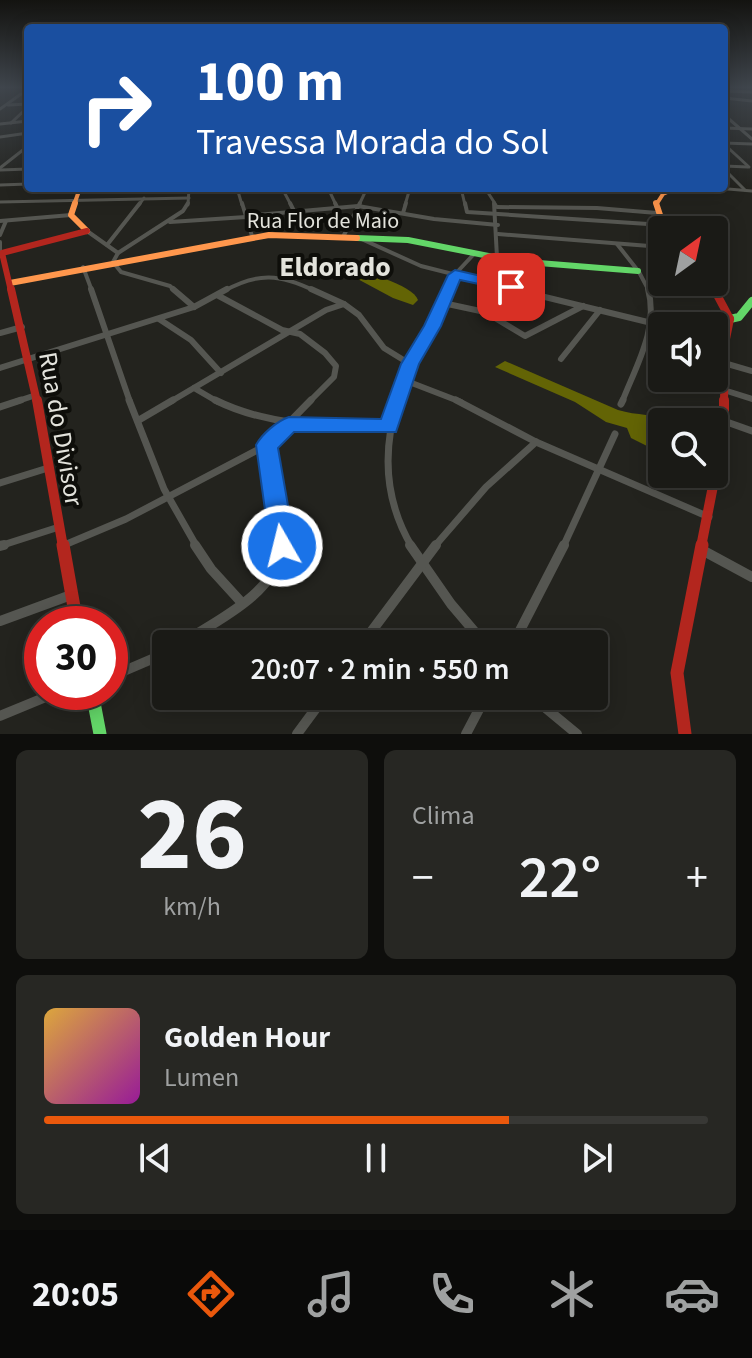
<!DOCTYPE html>
<html lang="pt">
<head>
<meta charset="utf-8">
<style>
	body { margin:0; font-family:"Source Sans 3",sans-serif; background:#272723; color:#f1f3f6; height:100vh; display:flex; flex-direction:column; font-size:30px; white-space:nowrap }
	* { box-sizing:border-box; margin:0 }
	p { font-size:26px; color:#9fa1a1 }
	.icon { flex:none; width:44px; height:44px; fill:none; stroke:currentColor; stroke-width:2; stroke-linecap:round; stroke-linejoin:round }
	.map { position:relative; height:734px; overflow:hidden }
	.drawer { display:flex; flex-direction:column; gap:16px; padding:16px; background:#0e0e0c; flex:1 }
	.drawer>* { flex:none }
	.banner { position:absolute; left:24px; top:24px; width:704px; height:168px; border-radius:8px; box-shadow:0 4px 20px #0003,0 0 0 2px #383835; background:#1a4fa0; color:#fff; overflow:hidden }
	.needle { width:52px; rotate:33deg }
	.buttons { position:absolute; left:648px; top:216px; display:grid; gap:16px }
	.buttons a { display:grid; place-items:center; width:80px; height:80px; border-radius:8px; background:#1a1a16; box-shadow:0 4px 20px #0003,0 0 0 2px #383835; font-size:40px }
	.speed { position:absolute; left:24px; top:606px; display:flex; gap:16px; font-size:40px; font-weight:700; text-align:center }
	.speed>* { display:grid; place-content:center; width:104px; height:104px; border-radius:50%; background:#1a1a16; box-shadow:0 4px 20px #0003,0 0 0 2px #383835; line-height:1 }
	.speed .limit { border:12px solid #d22; background:#fff; color:#111 }
	.pin { position:absolute; display:grid; place-items:center; width:68px; height:68px; color:#fff; margin:-34px; border-radius:16px; box-shadow:0 4px 12px #0006 }
	.me { position:absolute; width:88px; margin:-44px; rotate:352deg; stroke-linejoin:round; filter:drop-shadow(0 0 6px #0008) }
	.turn { display:flex; align-items:center; gap:28px; height:168px; padding:0 40px; font-size:36px }
	.turn .icon { width:104px; height:104px; stroke-width:2.5 }
	.turn b { display:block; font-size:56px; line-height:68px }
	.big { font-size:60px; font-weight:600; line-height:1.1 }
	.drawer .card { flex:1; display:flex; flex-direction:column; justify-content:center; gap:12px; min-width:0; padding:0 28px; border-radius:12px; background:#272723 }
	.drawer .dial { align-items:center; gap:0 }
	.dial b { font-size:104px; line-height:1 }
	.song { display:flex; align-items:center; gap:24px }
	.cover { width:96px; height:96px; border-radius:12px; background:linear-gradient(135deg,hsl(40 70% 55%),hsl(300 70% 35%)) }
	.played { height:8px; border-radius:4px; background:linear-gradient(90deg,#ea580c 70%,#383835 70%) }
	.keys { display:flex; justify-content:space-around; direction:ltr }
	.heat { display:flex; justify-content:space-between; align-items:center; font-size:44px; direction:ltr }
	.drawer .tiles { flex:1; display:grid; gap:16px; grid-template-columns:1fr 1fr }
	.card:last-child { grid-column:span 2 }
	.trip { position:absolute; left:152px; top:630px; width:456px; height:80px; border-radius:8px; background:#1a1a16; box-shadow:0 4px 20px #0003,0 0 0 2px #383835; font-weight:600; line-height:80px; text-align:center }
	.menu { display:flex; height:128px; justify-content:space-around; align-items:center; background:#0a0a09; color:#9fa1a1 }
	.menu .icon { width:56px; height:56px }
	.menu .on { color:#ea580c }
	.menu b { font-size:36px; color:#f1f3f6 }
	.map>svg:first-child { display:block }
</style>
</head>
<body>
<div class="map">
<svg width="752" height="734" viewBox="0 0 752 734">
	<rect width="100%" height="100%" fill="#23231e"/>
	<g fill="#636405">
		<path d="M 339,269 C 356,268 413,284 418,300 L 413,305 L 393,298 Z"/>
		<path d="M 505,361 L 618,410 C 637,416 655,413 674,422 L 662,422 L 662,447 L 647,446 L 631,438 L 627,428 L 606,422 L 575,402 L 495,367 Z"/>
	</g>
	<g fill="none" stroke-linecap="round" stroke-linejoin="round">
		<g stroke="#555651" stroke-width="3">
			<polyline points="724,91 752,92"/>
			<polyline points="724,98 752,101"/>
			<polyline points="8,105 28,104"/>
			<polyline points="0,109 21,94"/>
			<polyline points="729,119 752,139"/>
			<polyline points="11,123 28,107"/>
			<polyline points="0,124 28,121"/>
			<polyline points="724,128 752,129"/>
			<polyline points="0,137 28,133"/>
			<polyline points="724,143 752,144"/>
			<polyline points="724,144 749,167"/>
			<polyline points="724,166 748,167"/>
			<polyline points="0,168 28,146"/>
			<polyline points="724,169 745,190"/>
			<polyline points="0,170 28,169"/>
			<polyline points="0,185 28,184"/>
			<polyline points="237,188 242,205"/>
			<polyline points="282,188 291,205"/>
			<polyline points="328,188 336,205"/>
			<polyline points="461,188 465,205"/>
			<polyline points="485,188 496,205"/>
			<polyline points="716,188 752,191"/>
			<polyline points="0,202 189,198"/>
			<polyline points="139,205 144,198"/>
			<polyline points="188,205 189,188"/>
			<polyline points="359,205 367,188"/>
			<polyline points="405,205 410,188"/>
		</g>
		<g stroke="#555651" stroke-width="4">
			<polyline points="242,203 252,236"/>
			<polyline points="290,203 294,211"/>
			<polyline points="335,203 338,209"/>
			<polyline points="465,203 467,212 663,225"/>
			<polyline points="494,203 497,257"/>
			<polyline points="497,207 597,208 657,213"/>
			<polyline points="403,213 406,203"/>
			<polyline points="246,216 358,206 434,219 498,225"/>
			<polyline points="0,221 71,215"/>
			<polyline points="170,222 246,217"/>
			<polyline points="87,231 118,253 113,262 121,272 170,286 175,291"/>
			<polyline points="498,234 662,247"/>
			<polyline points="0,235 6,221"/>
			<polyline points="343,237 360,203"/>
			<polyline points="357,237 421,266 520,291"/>
			<polyline points="0,242 0,254"/>
			<polyline points="617,244 639,272 649,291"/>
			<polyline points="107,245 140,203"/>
			<polyline points="118,253 183,211 188,203"/>
			<polyline points="83,267 92,291"/>
			<polyline points="511,287 514,261"/>
			<path d="M 224,291 C 258,272 280,274 315,291"/>
			<polyline points="447,291 459,270 475,253"/>
		</g>
		<g stroke="#555651" stroke-width="6">
			<polyline points="91,289 130,402"/>
			<polyline points="173,289 194,307"/>
			<polyline points="311,289 344,304 359,315 384,348 410,364"/>
			<polyline points="512,289 664,326"/>
			<polyline points="217,295 282,330 300,334 325,353 336,366 334,377 309,402"/>
			<polyline points="443,303 485,312 525,336 583,306"/>
			<polyline points="159,319 191,340 221,373"/>
			<polyline points="0,333 22,327"/>
			<polyline points="561,359 600,310"/>
			<polyline points="724,363 752,371"/>
			<polyline points="0,368 194,307 227,289"/>
			<polyline points="404,380 461,402"/>
			<polyline points="194,388 218,402"/>
			<polyline points="727,391 752,399"/>
			<polyline points="15,402 36,395"/>
			<polyline points="170,402 326,310 344,304"/>
			<polyline points="398,402 448,289"/>
			<path d="M 622,402 C 636,366 659,328 648,289"/>
		</g>
		<g stroke="#555651" stroke-width="7">
			<polyline points="129,400 164,489 197,547"/>
			<path d="M 215,400 C 269,427 329,426 388,427"/>
			<path d="M 398,400 C 382,451 384,500 412,547"/>
			<polyline points="456,400 536,442 709,517"/>
			<polyline points="621,404 623,400"/>
			<polyline points="0,407 21,400"/>
			<polyline points="139,420 173,400"/>
			<polyline points="724,421 752,431"/>
			<polyline points="267,445 281,516 282,547"/>
			<polyline points="0,483 48,468"/>
			<polyline points="0,546 59,527"/>
			<polyline points="62,546 126,519 267,445 311,400"/>
			<polyline points="434,547 486,487 536,442"/>
			<polyline points="563,547 615,434"/>
		</g>
		<g stroke="#555651" stroke-width="10">
			<polyline points="195,545 211,569 242,603"/>
			<polyline points="410,545 451,604 485,644"/>
			<polyline points="0,546 4,545"/>
			<polyline points="62,546 65,545"/>
			<polyline points="702,550 752,577"/>
			<polyline points="0,621 71,595"/>
			<path d="M 180,644 C 218,620 276,594 283,545"/>
			<polyline points="362,644 436,545"/>
			<polyline points="513,644 564,545"/>
			<polyline points="110,677 166,653"/>
			<polyline points="531,696 577,734"/>
			<polyline points="0,716 58,692"/>
			<polyline points="297,734 325,696"/>
			<polyline points="466,734 486,696"/>
		</g>
		<polyline stroke="#63d668" stroke-width="6" points="357,238 408,240 514,261 638,271"/>
		<polyline stroke="#63d668" stroke-width="8" points="730,319 739,317 752,301"/>
		<polyline stroke="#63d668" stroke-width="13" points="92,692 100,734"/>
		<g stroke="#ff974d" stroke-width="4">
			<polyline points="74,205 80,188"/>
			<polyline points="656,205 663,194 676,188"/>
		</g>
		<g stroke="#ff974d" stroke-width="6">
			<polyline points="75,203 71,215 87,231"/>
			<polyline points="656,203 665,230"/>
			<polyline points="10,283 269,235 357,238"/>
		</g>
		<g stroke="#b3261e" stroke-width="6">
			<polyline points="711,282 715,291"/>
			<polyline points="11,291 2,253 87,231"/>
		</g>
		<g stroke="#b3261e" stroke-width="8">
			<polyline points="11,289 37,402"/>
			<polyline points="714,289 730,319"/>
			<polyline points="724,402 725,344 730,319"/>
		</g>
		<g stroke="#b3261e" stroke-width="10">
			<polyline points="37,400 63,547"/>
			<polyline points="701,547 724,430 724,400"/>
		</g>
		<g stroke="#b3261e" stroke-width="13">
			<polyline points="63,545 77,624"/>
			<polyline points="685,734 677,673 702,545"/>
		</g>
	</g>
	<linearGradient id="sky" x2="0" y2="1"><stop stop-color="#131310"/><stop offset="0.46" stop-color="#3f454c"/><stop offset="1" stop-color="#3f454c" stop-opacity="0"/></linearGradient>
	<rect width="752" height="190" fill="url(#sky)"/>
	<path fill="#1a73e8" stroke="#114b97" stroke-width="2" d="M 455,270 L 517,284 L 519,287 L 511,291 L 460,280 L 441,326 L 419,364 L 396,432 L 294,432 L 278,448 L 295,546 L 291,554 L 282,557 L 273,554 L 270,546 L 256,445 C 262,434 277,421 289,417 L 381,419 L 401,364 L 424,326 L 448,275 Z"/>
	<g text-anchor="middle" dominant-baseline="central" stroke-width="8" stroke-linejoin="round" paint-order="stroke">
		<g font-size="22" fill="#e3e3dc" stroke="#0e0e0a">
			<text x="323" y="221">Rua Flor de Maio</text>
		</g>
		<g font-size="26" fill="#e3e3dc" stroke="#0e0e0a">
			<text transform="translate(61 429) rotate(80)">Rua do Divisor</text>
		</g>
		<g font-size="28" font-weight="bold" fill="#e3e3dc" stroke="#0e0e0a">
			<text x="335" y="267">Eldorado</text>
		</g>
	</g>
</svg>
<div class="buttons">
<a><svg class="needle" viewBox="-14 -14 28 28"><path d="M0-13l5 13h-10z" fill="#e53935"/><path d="M0 13l5-13h-10z" fill="#9fa1a1"/></svg></a>
<a><svg class="icon" aria-label="sound" viewBox="0 0 24 24"><path d="M4 9h4l5-4v14l-5-4H4zM17 9q2 3 0 6"/></svg></a>
<a><svg class="icon" aria-label="search" viewBox="0 0 24 24"><circle cx="10" cy="10" r="6"/><path d="M15 15l6 6"/></svg></a>
</div>
<div class="speed"><div class="limit">30</div></div>
<div class="pin" style="left:511px;top:287px;background:#d93025"><svg class="icon" aria-label="arrive" viewBox="0 0 24 24"><path d="M6 21V4h12l-3 4 3 4H6"/></svg></div>
<svg class="me" style="left:282px;top:546px" viewBox="-20 -20 40 40"><circle r="17" fill="#1a73e8" stroke="#fff" stroke-width="3"/><path d="M0-11L8 9 0 5-8 9z" fill="#fff"/></svg>
<div class="trip">20:07 · 2 min · 550 m</div>
<div class="banner">
<div class="turn"><svg class="icon" aria-label="right" viewBox="0 0 24 24"><path d="M7 20v-9h11M14 6l5 5-5 5"/></svg><div><b>100 m</b>Travessa Morada do Sol</div></div>
</div>
</div>
<section class="drawer">
<div class="tiles">
<div class="card dial"><b>26</b><p>km/h</p></div>
<div class="card"><p>Clima</p>
<div class="heat"><a>−</a><b class="big">22°</b><a>+</a></div>
</div>
<div class="card">
<div class="song"><i class="cover"></i><div><b>Golden Hour</b><p>Lumen</p></div></div>
<div class="played"></div>
<div class="keys"><svg class="icon" aria-label="previous" viewBox="0 0 24 24"><path d="M18 5L8 12l10 7zM5 5v14"/></svg><svg class="icon" aria-label="pause" viewBox="0 0 24 24"><path d="M8 5v14M16 5v14"/></svg><svg class="icon" aria-label="next" viewBox="0 0 24 24"><path d="M6 5l10 7-10 7zM19 5v14"/></svg></div>
</div>
</div>
</section>
<nav class="menu">
<b>20:05</b>
<svg class="icon on" aria-label="directions" viewBox="0 0 24 24"><path d="M12 3l9 9-9 9-9-9zM9 14v-3h6M13 9l2 2-2 2"/></svg>
<svg class="icon" aria-label="music" viewBox="0 0 24 24"><path d="M9 18V5l10-2v13"/><circle cx="6" cy="18" r="3"/><circle cx="16" cy="16" r="3"/></svg>
<svg class="icon" aria-label="phone" viewBox="0 0 24 24"><path d="M5 4h4l2 5-3 2q2 4 5 5l2-3 5 2v4C11 20 4 13 5 4z"/></svg>
<svg class="icon" aria-label="climate" viewBox="0 0 24 24"><path d="M12 3v18M4 7l16 10M4 17L20 7"/></svg>
<svg class="icon" aria-label="car" viewBox="0 0 24 24"><path d="M5 17H2v-5l4-1 3-4h7l3 4 3 1v5h-3M9 17h6M6 11h13"/><circle cx="7" cy="17" r="2"/><circle cx="17" cy="17" r="2"/></svg>
</nav>
</body>
</html>
